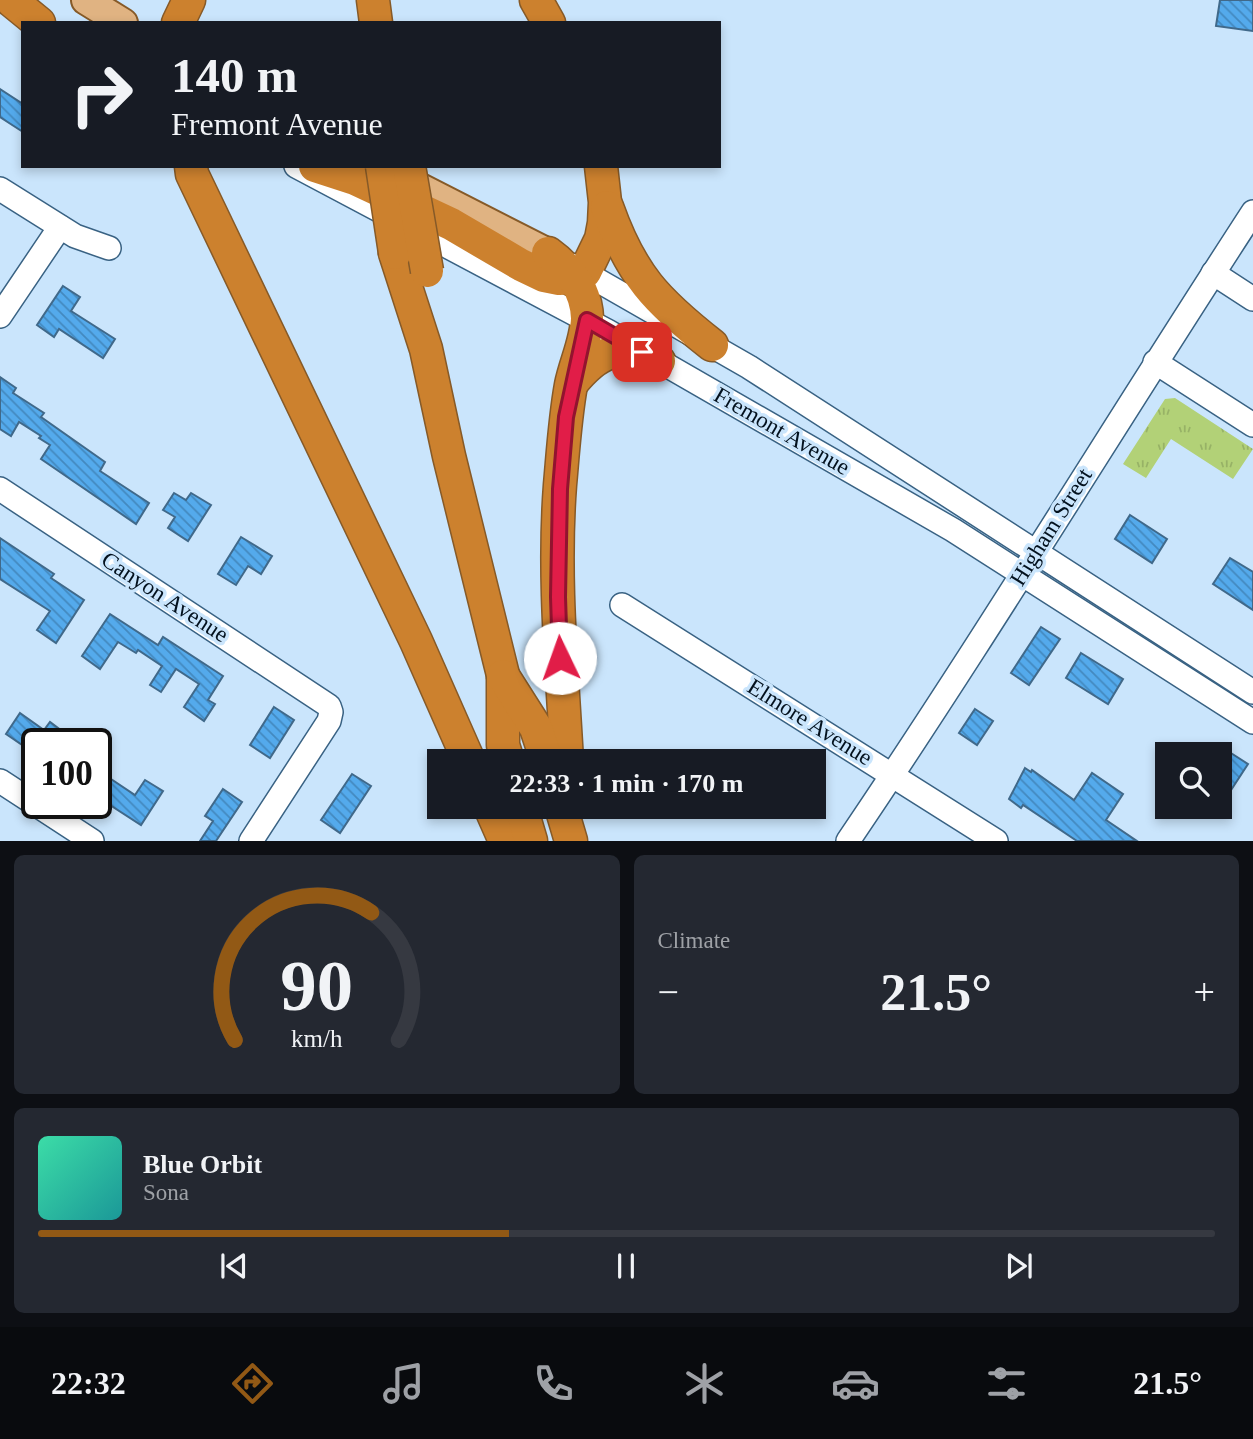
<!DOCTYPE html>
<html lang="en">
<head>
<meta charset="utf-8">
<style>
	body { margin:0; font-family:Georgia,serif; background:#242831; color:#f1f3f6; height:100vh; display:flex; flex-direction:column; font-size:26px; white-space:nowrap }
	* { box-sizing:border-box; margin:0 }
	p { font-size:23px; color:#9ea1a6 }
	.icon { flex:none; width:38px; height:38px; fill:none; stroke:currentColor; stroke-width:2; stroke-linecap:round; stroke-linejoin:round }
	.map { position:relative; height:841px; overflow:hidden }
	.panel { display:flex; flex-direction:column; gap:14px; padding:14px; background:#0d0f14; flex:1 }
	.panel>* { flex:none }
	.banner { position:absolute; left:21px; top:21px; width:700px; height:147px; border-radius:0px; box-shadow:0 4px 10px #0003; background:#171b24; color:#f1f3f6; overflow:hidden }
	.controls { position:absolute; left:1155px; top:742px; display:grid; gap:14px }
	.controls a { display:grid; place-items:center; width:77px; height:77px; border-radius:0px; background:#171b24; box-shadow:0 4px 10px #0003; font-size:35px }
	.speed { position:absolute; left:21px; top:728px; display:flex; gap:14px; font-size:35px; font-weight:700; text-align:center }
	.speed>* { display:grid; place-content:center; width:91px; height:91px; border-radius:50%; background:#171b24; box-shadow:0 4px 10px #0003; line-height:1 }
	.speed .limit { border:4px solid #111; border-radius:10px; background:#fff; color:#111 }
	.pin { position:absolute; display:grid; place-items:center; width:60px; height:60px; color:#fff; margin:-30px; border-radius:14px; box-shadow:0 4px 10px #0006 }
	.me { position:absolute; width:77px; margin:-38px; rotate:357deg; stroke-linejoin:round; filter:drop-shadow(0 0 5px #0008) }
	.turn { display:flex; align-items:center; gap:24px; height:147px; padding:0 35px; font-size:32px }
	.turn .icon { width:91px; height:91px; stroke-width:2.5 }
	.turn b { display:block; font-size:49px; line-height:60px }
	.big { font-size:52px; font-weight:700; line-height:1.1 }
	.panel .card { flex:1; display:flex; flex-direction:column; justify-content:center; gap:10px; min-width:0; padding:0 24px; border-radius:10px; background:#242831 }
	.panel .dial { align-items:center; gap:0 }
	.dial svg { height:182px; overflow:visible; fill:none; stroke:#363941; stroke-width:7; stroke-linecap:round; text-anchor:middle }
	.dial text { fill:#f1f3f6; stroke:none }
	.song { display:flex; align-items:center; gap:21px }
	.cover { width:84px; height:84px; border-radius:10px; background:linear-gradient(135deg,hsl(160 70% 55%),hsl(180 70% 35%)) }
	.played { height:7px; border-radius:4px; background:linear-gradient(90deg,#925915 40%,#363941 40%) }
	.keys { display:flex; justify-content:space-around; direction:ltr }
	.heat { display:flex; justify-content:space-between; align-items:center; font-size:38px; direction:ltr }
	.panel .tiles { flex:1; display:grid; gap:14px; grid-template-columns:1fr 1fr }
	.card:last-child { grid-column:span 2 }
	.trip { position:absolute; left:427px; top:749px; width:399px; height:70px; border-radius:0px; background:#171b24; box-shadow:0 4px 10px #0003; font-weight:700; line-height:70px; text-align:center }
	.menu { display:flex; height:112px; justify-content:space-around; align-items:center; background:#090b0e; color:#9ea1a6 }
	.menu .icon { width:49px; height:49px }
	.menu .on { color:#925915 }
	.menu b { font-size:32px; color:#f1f3f6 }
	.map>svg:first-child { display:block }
</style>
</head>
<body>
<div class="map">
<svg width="1253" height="841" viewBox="0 0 1253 841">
	<defs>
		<pattern id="grass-tufts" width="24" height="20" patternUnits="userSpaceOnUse" patternTransform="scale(1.75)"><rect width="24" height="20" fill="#b2d177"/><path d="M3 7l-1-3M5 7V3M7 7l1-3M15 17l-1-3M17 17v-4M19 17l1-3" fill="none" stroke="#97b266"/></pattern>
		<pattern id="building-back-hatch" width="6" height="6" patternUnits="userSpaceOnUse" patternTransform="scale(1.75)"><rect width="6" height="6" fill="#54aaec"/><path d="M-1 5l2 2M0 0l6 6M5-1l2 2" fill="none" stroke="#4389bf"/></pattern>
	</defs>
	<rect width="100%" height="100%" fill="#cae5fc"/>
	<polygon fill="url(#grass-tufts)" points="1175,398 1253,449 1233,479 1171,439 1146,478 1123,464 1165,399"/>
	<g fill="url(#building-back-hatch)" stroke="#40698a" stroke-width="2">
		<polygon points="1220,0 1253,0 1253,31 1216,26"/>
		<polygon points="0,89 23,104 23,132 0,117"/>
		<polygon points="63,286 80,297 71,311 115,339 103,358 59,329 54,337 37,325"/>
		<polygon points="0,377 16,388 13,393 44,413 41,417 105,462 100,471 149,503 136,524 41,459 50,445 39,438 41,436 19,422 11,436 0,429"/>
		<polygon points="174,493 186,500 191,493 211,505 188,541 168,528 175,517 163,510"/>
		<polygon points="1130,515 1167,539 1152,563 1115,539"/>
		<polygon points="241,537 272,556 261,574 248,566 236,585 218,574"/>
		<polygon points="0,538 54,574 51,578 84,600 56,643 37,630 50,611 0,579"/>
		<polygon points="1230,558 1253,572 1253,610 1213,584"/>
		<polygon points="110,614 158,645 163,637 223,676 208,700 215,704 204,721 184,707 199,684 176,669 161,692 150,685 162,666 138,650 136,653 118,642 100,669 82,656"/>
		<polygon points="1041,627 1060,639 1029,685 1011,673"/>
		<polygon points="1081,653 1123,679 1108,704 1066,678"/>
		<polygon points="274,707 294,720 270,758 250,745"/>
		<polygon points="975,709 993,721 977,745 959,733"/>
		<polygon points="20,713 44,730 50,722 62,731 57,739 64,744 37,744 37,755 6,734"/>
		<polygon points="1220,746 1248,764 1220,807"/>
		<polygon points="1025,768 1031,772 1032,770 1074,800 1092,773 1123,794 1106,820 1137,841 1077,841 1023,805 1021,808 1009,799"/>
		<polygon points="96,769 135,795 145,780 163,791 141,825 96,796"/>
		<polygon points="352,774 371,786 340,833 321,820"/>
		<polygon points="223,789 242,802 216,841 200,841 213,821 205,816"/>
	</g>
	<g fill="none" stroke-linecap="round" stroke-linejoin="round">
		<defs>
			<g id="minor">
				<polyline points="296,166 609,332 953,530 1253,722"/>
				<polyline points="0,189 75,236 109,248"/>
				<polyline points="571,265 749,367 1253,692"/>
				<polyline points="1213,273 1253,299"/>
				<polyline points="0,316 60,227"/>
				<polyline points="1155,362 1253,425"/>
				<polyline points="0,489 329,706 331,712 329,721 251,841"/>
				<polyline points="622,605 996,841"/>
				<polyline points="0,781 92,841"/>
				<path d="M 848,841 C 988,634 1117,421 1253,212"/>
			</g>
			<g id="major">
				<polyline points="86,0 123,23"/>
				<polyline points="397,176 548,253"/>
			</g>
			<g id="highway">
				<polyline points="373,0 376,23"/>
				<polyline points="536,0 549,23"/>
				<polyline points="12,1 39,23"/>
				<polyline points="178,23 189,0"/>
				<polyline points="191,166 192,174 416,641 469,761"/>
				<polyline points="315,166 355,179 451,224 521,265 544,276 559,279 574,278 585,272 601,239 604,223 605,202 601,166"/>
				<path d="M 607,207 C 631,275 656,301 712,345"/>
				<polyline points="395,253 426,349 449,456 503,675 503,745 508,761"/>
				<path d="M 548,253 C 570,269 586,289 587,318 C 587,340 575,364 571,385 C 565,418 563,452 560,485 C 553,577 562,669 567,761"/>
				<path d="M 572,383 C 600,349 618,344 659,361"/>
				<polyline points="503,676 536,728 547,761"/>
				<polyline points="490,807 505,841"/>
				<polyline points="521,807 531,841"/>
				<polyline points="561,807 571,841"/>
			</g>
		</defs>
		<use href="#minor" stroke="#396283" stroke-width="26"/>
		<use href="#major" stroke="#865a28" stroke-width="32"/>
		<use href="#highway" stroke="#865a28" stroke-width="35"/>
		<use href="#minor" stroke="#fff" stroke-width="23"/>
		<use href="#major" stroke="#e0b382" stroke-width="28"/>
		<use href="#highway" stroke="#cc812e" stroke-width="32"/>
		<defs>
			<g id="highway-bridge">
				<polyline points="382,166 395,253"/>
				<polyline points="409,166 427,271"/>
			</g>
		</defs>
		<use href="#highway-bridge" stroke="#865a28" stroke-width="35" stroke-linecap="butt"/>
		<use href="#highway-bridge" stroke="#cc812e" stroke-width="32"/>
	</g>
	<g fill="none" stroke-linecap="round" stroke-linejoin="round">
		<defs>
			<polyline id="route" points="560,658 558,597 560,489 566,417 587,320 642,352"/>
		</defs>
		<use href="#route" stroke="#92132f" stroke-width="18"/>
		<use href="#route" stroke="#e11d48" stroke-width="12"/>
	</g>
	<g text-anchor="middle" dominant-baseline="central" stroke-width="7" stroke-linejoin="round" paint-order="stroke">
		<g font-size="23" fill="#03111e" stroke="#cae5fc">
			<text transform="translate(782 431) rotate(30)">Fremont Avenue</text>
			<text transform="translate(1051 527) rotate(-58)">Higham Street</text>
			<text transform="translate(165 597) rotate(33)">Canyon Avenue</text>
			<text transform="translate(810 722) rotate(32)">Elmore Avenue</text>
		</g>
	</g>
</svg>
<div class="controls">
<a><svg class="icon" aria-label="search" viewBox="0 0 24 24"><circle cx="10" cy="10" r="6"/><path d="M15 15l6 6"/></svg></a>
</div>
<div class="speed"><div class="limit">100</div></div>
<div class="pin" style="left:642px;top:352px;background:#d93025"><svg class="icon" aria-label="arrive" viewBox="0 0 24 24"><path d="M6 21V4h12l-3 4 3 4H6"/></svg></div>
<svg class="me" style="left:560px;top:658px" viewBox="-20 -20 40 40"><circle r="19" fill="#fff"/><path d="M0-13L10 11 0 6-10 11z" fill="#e11d48"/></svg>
<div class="trip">22:33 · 1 min · 170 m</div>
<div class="banner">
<div class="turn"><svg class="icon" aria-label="right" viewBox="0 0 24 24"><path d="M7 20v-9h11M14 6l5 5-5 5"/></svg><div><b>140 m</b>Fremont Avenue</div></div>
</div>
</div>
<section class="panel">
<div class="tiles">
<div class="card dial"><svg viewBox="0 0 100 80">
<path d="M14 69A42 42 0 1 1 86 69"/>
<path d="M14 69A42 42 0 0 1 74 13" stroke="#925915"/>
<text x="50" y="56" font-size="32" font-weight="700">90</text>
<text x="50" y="72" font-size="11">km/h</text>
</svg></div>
<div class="card"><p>Climate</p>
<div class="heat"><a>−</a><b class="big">21.5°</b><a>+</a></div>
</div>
<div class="card">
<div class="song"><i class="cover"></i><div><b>Blue Orbit</b><p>Sona</p></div></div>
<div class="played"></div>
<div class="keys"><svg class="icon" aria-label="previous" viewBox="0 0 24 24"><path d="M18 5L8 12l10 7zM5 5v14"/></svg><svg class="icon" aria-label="pause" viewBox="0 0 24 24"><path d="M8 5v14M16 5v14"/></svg><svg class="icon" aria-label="next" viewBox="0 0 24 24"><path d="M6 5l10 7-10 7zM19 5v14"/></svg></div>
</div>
</div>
</section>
<nav class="menu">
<b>22:32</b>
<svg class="icon on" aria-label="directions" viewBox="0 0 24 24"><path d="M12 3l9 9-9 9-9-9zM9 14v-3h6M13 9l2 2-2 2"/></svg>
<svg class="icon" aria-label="music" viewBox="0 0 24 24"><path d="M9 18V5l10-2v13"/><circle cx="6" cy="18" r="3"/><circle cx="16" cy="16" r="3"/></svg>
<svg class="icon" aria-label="phone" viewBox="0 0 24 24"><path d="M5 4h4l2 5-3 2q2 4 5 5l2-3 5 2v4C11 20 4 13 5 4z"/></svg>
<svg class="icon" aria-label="climate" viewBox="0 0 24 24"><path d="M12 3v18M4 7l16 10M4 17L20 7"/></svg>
<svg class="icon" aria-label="car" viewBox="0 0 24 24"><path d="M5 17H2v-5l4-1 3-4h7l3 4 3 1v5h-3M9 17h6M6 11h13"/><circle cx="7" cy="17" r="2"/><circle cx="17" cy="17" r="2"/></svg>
<svg class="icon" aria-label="filters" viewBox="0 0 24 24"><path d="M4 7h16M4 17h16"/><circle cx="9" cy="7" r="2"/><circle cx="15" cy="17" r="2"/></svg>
<b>21.5°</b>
</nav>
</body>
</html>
